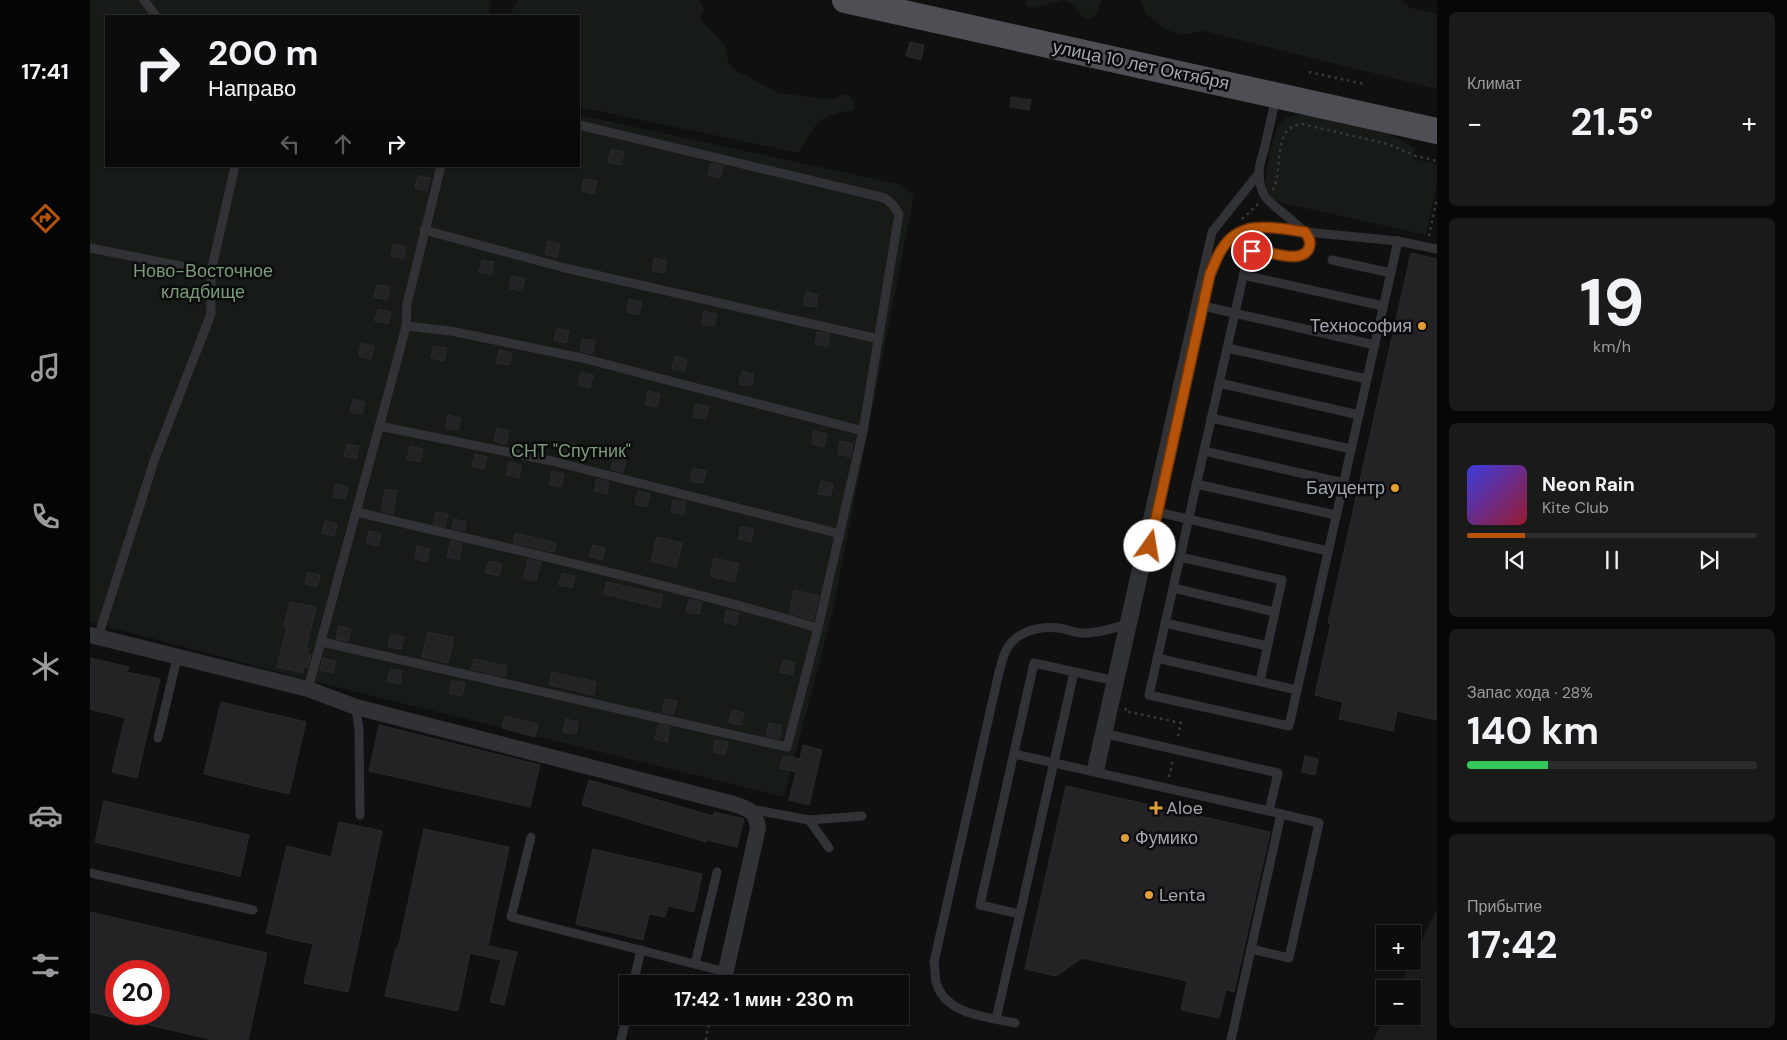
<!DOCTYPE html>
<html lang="ru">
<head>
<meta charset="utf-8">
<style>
	body { margin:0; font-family:"DM Sans",sans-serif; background:#1a1a1b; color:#f1f3f6; height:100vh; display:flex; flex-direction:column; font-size:19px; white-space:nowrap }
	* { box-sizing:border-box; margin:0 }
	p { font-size:16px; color:#9a9b9d }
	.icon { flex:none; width:28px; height:28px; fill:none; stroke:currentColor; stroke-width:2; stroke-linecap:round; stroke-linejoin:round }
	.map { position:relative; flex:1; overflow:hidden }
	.panel { display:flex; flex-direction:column; gap:12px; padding:12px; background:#070707; width:350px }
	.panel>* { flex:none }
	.hud { position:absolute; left:15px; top:15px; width:475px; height:152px; border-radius:0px; box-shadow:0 1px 4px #0004,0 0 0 1px #2c2c2e; background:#0c0c0d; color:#f1f3f6; overflow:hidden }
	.fabs { position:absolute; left:1286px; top:925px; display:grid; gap:10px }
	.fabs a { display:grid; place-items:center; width:45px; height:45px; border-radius:0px; background:#0c0c0d; box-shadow:0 1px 4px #0004,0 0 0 1px #2c2c2e; font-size:25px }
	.speed { position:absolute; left:15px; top:960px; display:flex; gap:10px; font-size:25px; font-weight:700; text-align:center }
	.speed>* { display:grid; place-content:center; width:65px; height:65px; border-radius:50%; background:#0c0c0d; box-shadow:0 1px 4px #0004,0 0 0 1px #2c2c2e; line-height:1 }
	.speed .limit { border:8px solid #d22; background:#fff; color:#111 }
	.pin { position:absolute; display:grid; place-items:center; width:42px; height:42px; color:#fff; margin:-21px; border:2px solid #fff; border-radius:50%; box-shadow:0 1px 5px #0007 }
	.me { position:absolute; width:55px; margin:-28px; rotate:13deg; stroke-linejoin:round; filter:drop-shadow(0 0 4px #0008) }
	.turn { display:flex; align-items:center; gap:18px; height:105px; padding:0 20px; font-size:22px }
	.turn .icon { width:65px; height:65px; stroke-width:2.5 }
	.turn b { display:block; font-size:35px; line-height:42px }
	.lanes { display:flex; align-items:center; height:48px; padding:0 20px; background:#0003; justify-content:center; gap:25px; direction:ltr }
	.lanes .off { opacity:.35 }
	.big { font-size:38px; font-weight:700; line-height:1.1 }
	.panel .tile { flex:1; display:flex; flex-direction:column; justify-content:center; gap:8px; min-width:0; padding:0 18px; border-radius:8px; background:#1a1a1b }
	.panel .dial { align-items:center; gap:0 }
	.dial b { font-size:65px; line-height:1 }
	.song { display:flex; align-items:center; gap:15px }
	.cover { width:60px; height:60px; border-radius:8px; background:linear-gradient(135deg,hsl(240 70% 55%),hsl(350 70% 35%)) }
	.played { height:5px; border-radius:2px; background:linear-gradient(90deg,#b45309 20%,#2c2c2e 20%) }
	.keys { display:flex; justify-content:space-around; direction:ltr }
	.heat { display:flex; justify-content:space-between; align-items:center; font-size:28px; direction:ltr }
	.charge { height:8px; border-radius:4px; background:linear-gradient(90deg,#34c759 28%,#2c2c2e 0) }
	.trip { position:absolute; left:529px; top:975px; width:290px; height:50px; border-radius:0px; background:#0c0c0d; box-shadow:0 1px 4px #0004,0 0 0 1px #2c2c2e; font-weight:700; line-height:50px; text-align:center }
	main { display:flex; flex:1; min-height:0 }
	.tabs { display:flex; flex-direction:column; width:90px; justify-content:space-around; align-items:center; background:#050505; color:#9a9b9d }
	.tabs .icon { width:35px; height:35px }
	.tabs .current { color:#b45309 }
	.tabs b { font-size:22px; color:#f1f3f6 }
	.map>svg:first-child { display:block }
</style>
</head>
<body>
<main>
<nav class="tabs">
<b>17:41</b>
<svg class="icon current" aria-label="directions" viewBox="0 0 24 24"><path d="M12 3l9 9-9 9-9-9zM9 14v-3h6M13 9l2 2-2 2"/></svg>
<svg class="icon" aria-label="music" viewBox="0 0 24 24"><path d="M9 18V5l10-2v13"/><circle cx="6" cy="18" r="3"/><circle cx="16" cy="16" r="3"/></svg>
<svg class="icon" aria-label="phone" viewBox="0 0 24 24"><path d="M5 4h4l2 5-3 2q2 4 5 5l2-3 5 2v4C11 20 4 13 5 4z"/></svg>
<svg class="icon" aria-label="climate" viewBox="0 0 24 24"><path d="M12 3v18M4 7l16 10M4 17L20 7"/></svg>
<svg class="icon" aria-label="car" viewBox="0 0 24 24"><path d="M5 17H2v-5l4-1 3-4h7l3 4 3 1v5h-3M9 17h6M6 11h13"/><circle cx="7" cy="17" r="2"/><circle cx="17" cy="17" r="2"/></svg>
<svg class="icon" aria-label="filters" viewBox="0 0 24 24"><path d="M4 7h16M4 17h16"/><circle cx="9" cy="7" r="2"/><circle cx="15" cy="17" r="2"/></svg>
</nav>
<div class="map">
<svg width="1347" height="1040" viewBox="0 0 1347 1040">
	<rect width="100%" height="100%" fill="#101011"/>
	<polygon fill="#1c1c1e" points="1347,909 1347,1040 1283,1040 1295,1016 1322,1016 1322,989 1308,989"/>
	<g fill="#161b17">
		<polygon points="0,0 401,0 398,16 16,16 16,166 489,166 489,115 808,184 824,195 742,615 694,797 221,681 0,622"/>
		<path d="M 427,0 L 609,0 L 614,9 L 610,17 L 615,25 L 635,45 L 638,62 L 645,70 L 689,93 L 736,99 L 745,99 L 751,94 L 760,96 L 765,103 L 763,110 C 725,118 727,122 709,153 L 489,107 L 489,16 L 420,16 Z"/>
		<polygon points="936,0 1011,0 1006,15 999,19 992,16 982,4 974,0 944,8 937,6"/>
		<polygon points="1050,0 1311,0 1319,7 1347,14 1347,89 1114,31 1091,35 1077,30 1056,14"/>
		<path d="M 1216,114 L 1299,134 L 1325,148 L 1323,159 L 1347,164 L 1347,183 L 1336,235 L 1193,203 C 1187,201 1179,199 1177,193 C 1172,182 1183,131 1191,122 C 1197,115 1207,115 1216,114 Z"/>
	</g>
	<g fill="#232325" stroke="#2a2a2d">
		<polygon points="820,42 834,45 831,60 816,56"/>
		<polygon points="921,97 941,100 939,110 920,107"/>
		<polygon points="521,149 534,152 531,165 518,162"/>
		<polygon points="621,163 633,166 630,178 618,175"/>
		<polygon points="328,176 340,178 337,191 325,188"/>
		<polygon points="494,179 507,181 504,194 492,191"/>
		<polygon points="458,241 470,244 467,257 455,254"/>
		<polygon points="303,244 316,247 313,259 301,256"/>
		<polygon points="1321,253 1347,259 1347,720 1307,711 1303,731 1249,719 1253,702 1225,695 1241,623 1238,623"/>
		<polygon points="564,258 577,261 574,273 562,271"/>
		<polygon points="392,260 404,262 401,275 389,272"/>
		<polygon points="422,276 435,279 432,291 419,288"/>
		<polygon points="287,285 300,287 297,300 284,297"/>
		<polygon points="716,292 728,295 726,307 713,305"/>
		<polygon points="539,299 552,302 549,315 537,312"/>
		<polygon points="288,309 301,312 298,324 285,321"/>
		<polygon points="614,311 627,314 624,326 611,324"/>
		<polygon points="467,328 479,331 476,343 464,340"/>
		<polygon points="727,332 740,334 737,347 725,344"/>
		<polygon points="492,339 505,341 502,354 490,351"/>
		<polygon points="271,343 284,346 281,359 269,356"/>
		<polygon points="344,346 357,348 354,361 341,358"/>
		<polygon points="409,350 422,353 419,365 406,363"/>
		<polygon points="585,356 597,359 594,371 582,369"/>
		<polygon points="652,371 664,374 662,386 649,384"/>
		<polygon points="491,372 503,375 500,388 488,385"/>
		<polygon points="558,391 570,394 567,407 555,404"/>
		<polygon points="263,399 275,402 272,414 260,412"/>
		<polygon points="606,404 619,407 616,419 603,417"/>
		<polygon points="358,415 371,418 368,430 355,428"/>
		<polygon points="407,428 419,431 416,444 404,441"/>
		<polygon points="724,431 737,434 734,447 722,444"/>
		<polygon points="474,441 486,444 483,456 471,453"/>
		<polygon points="750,441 763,444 760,457 748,454"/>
		<polygon points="257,444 269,446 266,459 254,456"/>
		<polygon points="320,446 333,449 330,462 317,459"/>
		<polygon points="385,454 397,457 394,469 382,466"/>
		<polygon points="524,457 536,460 533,473 521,469"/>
		<polygon points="419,462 431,465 429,478 416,475"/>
		<polygon points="603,468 616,471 613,483 600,481"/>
		<polygon points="462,471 474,474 471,487 459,484"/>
		<polygon points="507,479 519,482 517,494 504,491"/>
		<polygon points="731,481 743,484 741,496 728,494"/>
		<polygon points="245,484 258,487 255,499 243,497"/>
		<polygon points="295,489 307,491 303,514 291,511"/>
		<polygon points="548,491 560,494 557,507 545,504"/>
		<polygon points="583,500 596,502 593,515 581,512"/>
		<polygon points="346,512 358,514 355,527 343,524"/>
		<polygon points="364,519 376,522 374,531 362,528"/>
		<polygon points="235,521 247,524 244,536 232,533"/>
		<polygon points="651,527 664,529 661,542 648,539"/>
		<polygon points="279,531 291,534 288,546 276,543"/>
		<polygon points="425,533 466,543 464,552 423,543"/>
		<polygon points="567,537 592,543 586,567 561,561"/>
		<polygon points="361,541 372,543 369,560 357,557"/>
		<polygon points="503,545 515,548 512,560 500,557"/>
		<polygon points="327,546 340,549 337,562 325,559"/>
		<polygon points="624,558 649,564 644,582 620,576"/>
		<polygon points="438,559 451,562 446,581 434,578"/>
		<polygon points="399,561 412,564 409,576 396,573"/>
		<polygon points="218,572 230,575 227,587 215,584"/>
		<polygon points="472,573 485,576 482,588 469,585"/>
		<polygon points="517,582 573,595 570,608 514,594"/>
		<polygon points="704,590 729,596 723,620 699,613"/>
		<polygon points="599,599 612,602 609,614 596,612"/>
		<polygon points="200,602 226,607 216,648 219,649 217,654 221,655 217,668 214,667 213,673 187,667 197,627 194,626"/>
		<polygon points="636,610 649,613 646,625 634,622"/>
		<polygon points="249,626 261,629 258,641 246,639"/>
		<polygon points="338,632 364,638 358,663 332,657"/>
		<polygon points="301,634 314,637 311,649 298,647"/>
		<polygon points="0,658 39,667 37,672 70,679 47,778 22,772 35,718 0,709"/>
		<polygon points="233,658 246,661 243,673 230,670"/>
		<polygon points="384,659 417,666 415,677 381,669"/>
		<polygon points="693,660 705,663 702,675 690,672"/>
		<polygon points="300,669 312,671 310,684 297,681"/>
		<polygon points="462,672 506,682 504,695 459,685"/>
		<polygon points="362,681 375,683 372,696 359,693"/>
		<polygon points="575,699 587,701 583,715 572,712"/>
		<polygon points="131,702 216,722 199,794 114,774"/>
		<polygon points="642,710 654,713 651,725 639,722"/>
		<polygon points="415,716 448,724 445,737 412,728"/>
		<polygon points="476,719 488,722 486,734 473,732"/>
		<polygon points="679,723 692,726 689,739 676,736"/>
		<polygon points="569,724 580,727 577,742 565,739"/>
		<polygon points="289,725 450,765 440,807 279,771"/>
		<polygon points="625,740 638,742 635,755 623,752"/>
		<polygon points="713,745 732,750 719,805 699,800 706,772 690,768 693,756 710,759"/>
		<polygon points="1215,756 1228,759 1225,775 1212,772"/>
		<polygon points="499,780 623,816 624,812 654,819 647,847 617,840 616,842 492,805"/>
		<polygon points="976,786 1180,832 1144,992 1136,990 1129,1018 1091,1010 1097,981 992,958 966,976 935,969"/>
		<polygon points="14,801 159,835 150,876 5,842"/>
		<polygon points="249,822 292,831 258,992 214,983 223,944 176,933 197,846 241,857"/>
		<polygon points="334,829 419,847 398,946 427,952 414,1005 400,1002 411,960 380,953 368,1011 295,996 306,948 308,949"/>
		<polygon points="503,849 612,874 604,912 578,906 575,917 559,914 553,940 486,924"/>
		<polygon points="0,912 177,953 158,1040 124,1040 29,1018 29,1014 69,1014 69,971 26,971 26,1018 0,1012"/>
	</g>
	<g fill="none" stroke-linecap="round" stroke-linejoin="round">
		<g stroke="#37393c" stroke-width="2.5" stroke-dasharray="2.5 4" stroke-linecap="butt">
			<polyline points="1219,72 1274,84"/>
			<path d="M 1183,190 C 1194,169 1181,127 1212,124 L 1298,144 L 1326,156 L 1347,161"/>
			<polyline points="1152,219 1168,204"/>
			<polyline points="1339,236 1347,198"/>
			<polyline points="1036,708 1035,711 1091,723 1087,740"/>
			<polyline points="1079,777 1083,760"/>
			<polyline points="616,1040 620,1016"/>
		</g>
		<g stroke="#313235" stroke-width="9">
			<polyline points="54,0 66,16"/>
			<path d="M 1186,98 C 1182,115 1178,133 1174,150 C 1172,157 1169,165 1169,172 C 1169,179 1171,189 1174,195 C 1182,210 1235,235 1215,254 C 1202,267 1173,240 1158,255 L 1059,695 L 1199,726 L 1308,241"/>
			<polyline points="334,230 475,268 789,339"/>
			<polyline points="0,248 121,272"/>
			<polyline points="1242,260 1301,273"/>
			<polyline points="1153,275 1293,306"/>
			<polyline points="1113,306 1285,345"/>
			<polyline points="316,326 361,331 492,358 773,431"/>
			<polyline points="1137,348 1277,379"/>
			<polyline points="1129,383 1269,415"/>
			<polyline points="1121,418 1261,449"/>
			<polyline points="289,426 462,461 750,534"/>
			<polyline points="1114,451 1254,483"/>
			<polyline points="1106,484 1246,515"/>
			<path d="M 267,512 C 421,549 576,583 728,628"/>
			<polyline points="1067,512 1238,551"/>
			<polyline points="1090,557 1192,580 1170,681"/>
			<polyline points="1083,588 1185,612"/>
			<polyline points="1075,623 1177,646"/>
			<polyline points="8,637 65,458 121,314 121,272 145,166"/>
			<polyline points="232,642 697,747 728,628 773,431 809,214 803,205 795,198 489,125"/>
			<polyline points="1067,658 1207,690"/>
			<polyline points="984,672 930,914 890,905 944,663 1021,680"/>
			<polyline points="218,689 308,357 316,326 317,304 351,166"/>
			<polyline points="266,707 269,730 270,815"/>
			<polyline points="1017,734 1188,773 1179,811"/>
			<polyline points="68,738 87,658"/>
			<polyline points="924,754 1179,811 1229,823 1199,958 1161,949 1191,814"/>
			<polyline points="1001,771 1122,232 1169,173"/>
			<path d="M 1009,773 L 1121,274 C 1130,252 1139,231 1165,227 L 1308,241 L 1347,249"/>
			<polyline points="661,809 719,820 772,816"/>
			<polyline points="719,820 739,848"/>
			<polyline points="441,837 421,917 636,972"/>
			<polyline points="0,873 163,910"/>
			<polyline points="605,964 627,872"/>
			<polyline points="543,984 551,950"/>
			<polyline points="906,1019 930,914"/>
			<path d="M 925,1023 C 898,1017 855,1015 846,982 C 845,976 845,968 844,962 L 909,672 C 911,666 912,659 915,653 C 923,632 948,626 968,628 C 976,629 983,632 991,633 C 1005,634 1020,629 1034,625"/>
			<polyline points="531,1040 538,1010"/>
			<polyline points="1141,1040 1161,949"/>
		</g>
		<path stroke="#313235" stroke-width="16" d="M 0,635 L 218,689 L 266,707 L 644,804 C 659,809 666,811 668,828 L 633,984"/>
		<polyline stroke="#4d4f54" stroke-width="26" points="755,0 1347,131"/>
	</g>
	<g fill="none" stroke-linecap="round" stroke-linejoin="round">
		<defs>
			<path id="route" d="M 1060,546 L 1120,274 C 1124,266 1127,256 1132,249 C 1151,218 1185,228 1215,232 C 1219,238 1222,243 1218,250 C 1208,265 1178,249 1162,251"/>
		</defs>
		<use href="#route" stroke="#753606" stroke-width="12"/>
		<use href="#route" stroke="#b45309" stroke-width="9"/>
	</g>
	<g fill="#e29e36" stroke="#0b0b0c" stroke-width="2">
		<circle cx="1332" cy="326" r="5"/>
		<circle cx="1305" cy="488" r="5"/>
		<path d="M1063.5 800.5h5v5h5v5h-5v5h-5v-5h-5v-5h5z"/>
		<circle cx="1035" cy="838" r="5"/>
		<circle cx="1059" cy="895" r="5"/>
	</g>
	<g text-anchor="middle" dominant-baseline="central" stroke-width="5" stroke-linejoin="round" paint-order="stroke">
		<g font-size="18" fill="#a2a7b1" stroke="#0b0b0c">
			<text transform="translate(1051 65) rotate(12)">улица 10 лет Октября</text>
		</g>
		<g font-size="18" fill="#7a9a7a" stroke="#0b0b0c">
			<text x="113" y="271">Ново-Восточное<tspan x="113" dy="21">кладбище</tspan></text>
			<text x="481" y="451">СНТ "Спутник"</text>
		</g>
		<g font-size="18" fill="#a2a7b1" stroke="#0b0b0c" text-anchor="start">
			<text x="1322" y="326" text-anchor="end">Технософия</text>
			<text x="1295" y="488" text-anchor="end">Бауцентр</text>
			<text x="1076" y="808">Aloe</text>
			<text x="1045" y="838">Фумико</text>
			<text x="1069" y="895">Lenta</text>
		</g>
	</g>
</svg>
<div class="fabs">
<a>+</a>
<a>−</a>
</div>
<div class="speed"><div class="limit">20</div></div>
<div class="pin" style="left:1162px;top:251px;background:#d93025"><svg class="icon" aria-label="arrive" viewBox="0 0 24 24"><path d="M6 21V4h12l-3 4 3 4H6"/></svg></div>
<svg class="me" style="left:1060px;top:546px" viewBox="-20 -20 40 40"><circle r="19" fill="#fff"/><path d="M0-13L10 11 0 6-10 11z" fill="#b45309"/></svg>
<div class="trip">17:42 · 1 мин · 230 m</div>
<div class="hud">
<div class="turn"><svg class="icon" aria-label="right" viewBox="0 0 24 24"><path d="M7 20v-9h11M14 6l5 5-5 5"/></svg><div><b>200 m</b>Направо</div></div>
<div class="lanes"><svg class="icon off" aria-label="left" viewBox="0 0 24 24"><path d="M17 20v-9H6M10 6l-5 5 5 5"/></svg><svg class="icon off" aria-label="ahead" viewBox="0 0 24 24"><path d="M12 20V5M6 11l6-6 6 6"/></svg><svg class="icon" aria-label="right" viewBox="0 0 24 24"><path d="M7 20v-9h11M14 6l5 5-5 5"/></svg></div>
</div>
</div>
<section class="panel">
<div class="tile"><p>Климат</p>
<div class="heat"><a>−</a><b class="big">21.5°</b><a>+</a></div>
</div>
<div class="tile dial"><b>19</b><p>km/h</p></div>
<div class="tile">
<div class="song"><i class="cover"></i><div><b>Neon Rain</b><p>Kite Club</p></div></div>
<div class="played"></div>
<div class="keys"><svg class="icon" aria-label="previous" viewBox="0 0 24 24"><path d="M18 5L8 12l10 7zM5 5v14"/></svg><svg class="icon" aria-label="pause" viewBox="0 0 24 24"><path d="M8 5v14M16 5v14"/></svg><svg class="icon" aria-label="next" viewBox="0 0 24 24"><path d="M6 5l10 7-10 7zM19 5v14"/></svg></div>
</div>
<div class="tile"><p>Запас хода · 28%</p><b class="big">140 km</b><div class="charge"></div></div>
<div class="tile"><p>Прибытие</p><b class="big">17:42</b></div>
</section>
</main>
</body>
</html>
